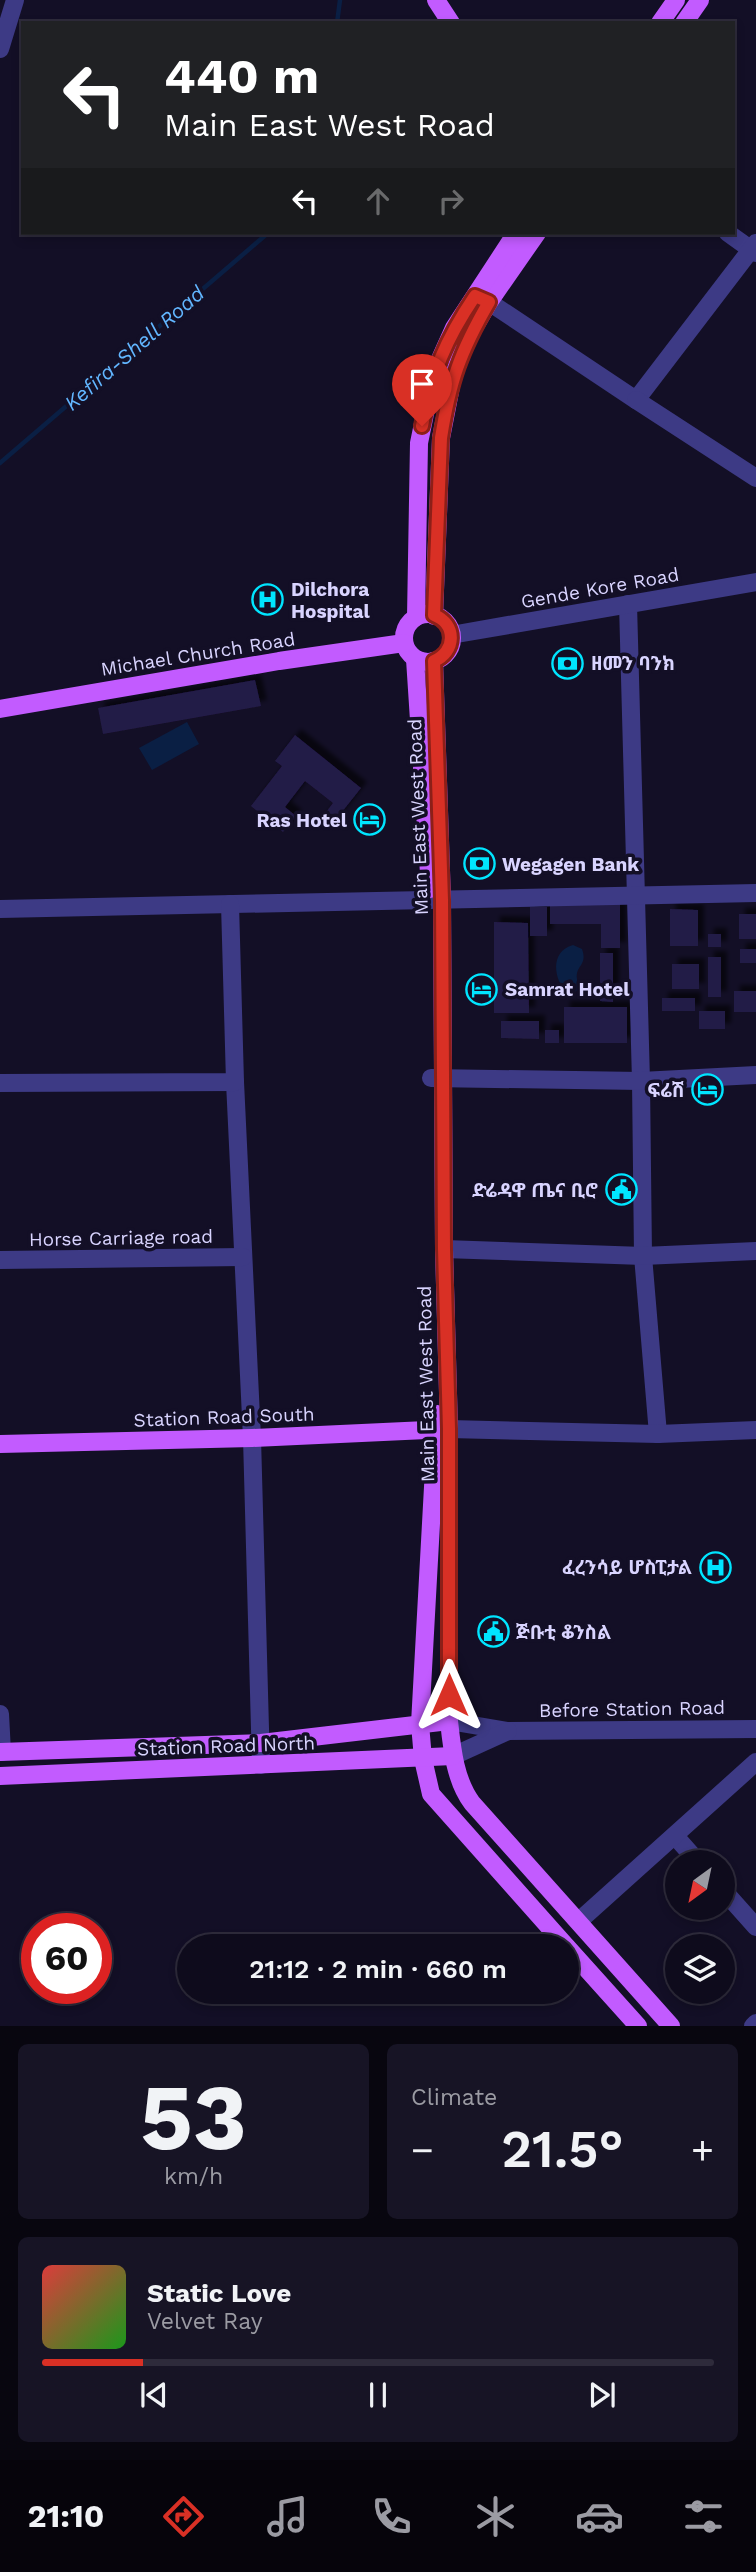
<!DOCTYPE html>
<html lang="en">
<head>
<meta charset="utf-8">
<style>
	body { margin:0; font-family:"Work Sans","Noto Sans Ethiopic",sans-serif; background:#171425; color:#f1f3f6; height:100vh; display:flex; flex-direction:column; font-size:26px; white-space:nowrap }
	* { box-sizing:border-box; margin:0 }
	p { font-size:23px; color:#9b9ba3 }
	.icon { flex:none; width:38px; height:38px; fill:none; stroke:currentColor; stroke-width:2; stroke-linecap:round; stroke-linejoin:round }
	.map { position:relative; height:2026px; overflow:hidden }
	.side { display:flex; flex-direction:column; gap:18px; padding:18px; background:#08060f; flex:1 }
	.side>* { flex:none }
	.hud { position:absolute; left:21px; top:21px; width:714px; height:214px; border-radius:0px; box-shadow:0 4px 10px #0003,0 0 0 2px #2e2b3b; background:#202124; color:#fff; overflow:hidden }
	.needle { width:46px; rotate:213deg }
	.buttons { position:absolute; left:665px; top:1850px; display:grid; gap:14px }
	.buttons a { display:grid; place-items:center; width:70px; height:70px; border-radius:50%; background:#0e0b1c; box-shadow:0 4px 10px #0003,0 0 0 2px #2e2b3b; font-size:35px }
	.speed { position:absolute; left:21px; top:1913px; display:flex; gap:14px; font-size:35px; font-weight:700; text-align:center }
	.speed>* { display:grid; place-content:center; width:91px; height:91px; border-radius:50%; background:#0e0b1c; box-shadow:0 4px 10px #0003,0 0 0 2px #2e2b3b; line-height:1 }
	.speed .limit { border:10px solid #d22; background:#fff; color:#111 }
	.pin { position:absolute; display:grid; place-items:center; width:60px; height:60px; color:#fff; margin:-72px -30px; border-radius:50% 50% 50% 0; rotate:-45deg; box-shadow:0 0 7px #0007 }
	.pin .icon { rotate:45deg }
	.me { position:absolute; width:77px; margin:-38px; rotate:0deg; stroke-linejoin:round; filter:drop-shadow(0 0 5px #0008) }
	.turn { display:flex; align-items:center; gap:24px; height:147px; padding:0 28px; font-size:32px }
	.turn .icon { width:91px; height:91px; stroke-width:2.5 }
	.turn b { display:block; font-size:49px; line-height:60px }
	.lanes { display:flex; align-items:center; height:66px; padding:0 28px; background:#0003; justify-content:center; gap:35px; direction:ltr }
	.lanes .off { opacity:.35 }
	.big { font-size:52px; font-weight:600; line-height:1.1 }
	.side .widget { flex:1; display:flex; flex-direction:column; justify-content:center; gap:10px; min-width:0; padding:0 24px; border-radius:10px; background:#171425 }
	.side .dial { align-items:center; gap:0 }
	.dial b { font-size:91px; line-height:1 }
	.song { display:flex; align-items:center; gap:21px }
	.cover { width:84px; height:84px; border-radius:10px; background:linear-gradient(135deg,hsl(0 70% 55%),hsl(120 70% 35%)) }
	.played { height:7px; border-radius:4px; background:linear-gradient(90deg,#d93025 15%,#2e2b3b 15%) }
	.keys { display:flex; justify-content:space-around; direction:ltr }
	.heat { display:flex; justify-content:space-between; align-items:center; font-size:38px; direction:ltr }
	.side .tiles { flex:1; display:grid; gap:18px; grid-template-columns:1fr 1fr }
	.widget:last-child { grid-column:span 2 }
	.trip { position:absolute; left:177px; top:1934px; width:402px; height:70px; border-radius:35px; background:#0e0b1c; box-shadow:0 4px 10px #0003,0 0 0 2px #2e2b3b; font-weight:600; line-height:70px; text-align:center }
	.tabs { display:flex; height:112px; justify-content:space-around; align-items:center; background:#06040b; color:#9b9ba3 }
	.tabs .icon { width:49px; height:49px }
	.tabs .current { color:#d93025 }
	.tabs b { font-size:32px; color:#f1f3f6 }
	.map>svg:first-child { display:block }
</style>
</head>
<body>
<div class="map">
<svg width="756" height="2026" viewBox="0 0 756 2026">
	<defs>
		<filter id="shadow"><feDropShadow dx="6" dy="-6" stdDeviation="2" flood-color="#0009"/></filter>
	</defs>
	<rect width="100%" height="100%" fill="#130f26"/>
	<g fill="#0a1f44">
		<polygon points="187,722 199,744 152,770 139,748"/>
		<path d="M 573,945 L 582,949 C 588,966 575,965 577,979 C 577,983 578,987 577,991 L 567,994 C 554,979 549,952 573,945 Z"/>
	</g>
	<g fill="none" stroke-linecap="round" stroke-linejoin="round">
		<g stroke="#0a1f44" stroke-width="4.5">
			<polyline points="337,23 340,0"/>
			<polyline points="0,463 268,233"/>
		</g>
	</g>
	<g fill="#241b47" filter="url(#shadow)">
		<polygon points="255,680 261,706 103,734 98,708"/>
		<polygon points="295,735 361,788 330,827 320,820 333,803 305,781 285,807 296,816 283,832 251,806 282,766 275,761"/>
		<polygon points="550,902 620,903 620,948 601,948 601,924 550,924"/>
		<rect x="530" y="907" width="17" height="29"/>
		<polygon points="670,909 698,910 698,946 670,946"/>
		<rect x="739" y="914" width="17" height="25"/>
		<polygon points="494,922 528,923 529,1013 494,1013"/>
		<rect x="708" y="934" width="13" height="13"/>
		<rect x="740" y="949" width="16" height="14"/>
		<polygon points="600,953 613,953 613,1002 600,1001"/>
		<rect x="708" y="957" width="13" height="40"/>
		<rect x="672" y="964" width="27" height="25"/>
		<rect x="734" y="991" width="22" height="21"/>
		<rect x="662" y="998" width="33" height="13"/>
		<rect x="564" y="1007" width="63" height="36"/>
		<rect x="699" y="1011" width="26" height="18"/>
		<polygon points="501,1021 539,1021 539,1039 501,1038"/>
		<rect x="545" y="1030" width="14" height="13"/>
	</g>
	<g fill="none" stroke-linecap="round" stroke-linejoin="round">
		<g stroke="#3d3a85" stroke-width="18">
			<polyline points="0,49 15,0"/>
			<polyline points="728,233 756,253"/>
			<polyline points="476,296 489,302 636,400 756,243"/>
			<polyline points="636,400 756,478"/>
			<polyline points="628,604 641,1081 643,1256 658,1434"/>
			<polyline points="451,635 756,582"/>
			<polyline points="0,909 756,893"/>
			<polyline points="431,1078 641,1081 756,1075"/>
			<polyline points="235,1082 252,1438 261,1765"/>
			<polyline points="0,1083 235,1082 230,904"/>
			<polyline points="444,1249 643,1256 756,1251"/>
			<polyline points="0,1260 243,1257"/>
			<polyline points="449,1429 658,1434 756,1430"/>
			<polyline points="0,1714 2,1752"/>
			<polyline points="449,1721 508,1731 756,1729"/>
			<polyline points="453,1756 508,1731"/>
			<polyline points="675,1836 698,1862"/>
			<polyline points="723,1890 756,1927"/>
			<polyline points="579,1921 756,1762"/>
			<polyline points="753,2026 756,2023"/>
		</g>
		<g stroke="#c25bff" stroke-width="18">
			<polyline points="436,0 451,23"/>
			<polyline points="660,23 676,0"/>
			<polyline points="684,23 700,0"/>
			<circle cx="428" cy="638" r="24"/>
			<polyline points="434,616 441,438 453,376 467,340 489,302 537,233"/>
			<polyline points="416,617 419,443 433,375 454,328 516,233"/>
			<polyline points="415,659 430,889"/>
			<path d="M 434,661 L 442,900 L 444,1249 L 449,1429 L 449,1721 C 452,1749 455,1780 472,1803 L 671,2026"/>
			<polyline points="0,709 279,661 404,643"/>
			<polyline points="437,1414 420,1724 423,1759 431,1794 566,1946"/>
			<polyline points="0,1444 252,1438 448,1429"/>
			<polyline points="0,1752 261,1743 449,1721"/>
			<polyline points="0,1776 453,1756"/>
			<polyline points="567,1947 638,2026"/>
		</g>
	</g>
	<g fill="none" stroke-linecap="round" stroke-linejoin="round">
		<defs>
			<path id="route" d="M 422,426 C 431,374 446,339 475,296 L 489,302 C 460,352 450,381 441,438 L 434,615 C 457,624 456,652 434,661 L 442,900 L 444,1249 L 449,1429 L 449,1695"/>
		</defs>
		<use href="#route" stroke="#8d1f18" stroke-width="18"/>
		<use href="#route" stroke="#d93025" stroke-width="12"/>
	</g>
	<defs>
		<symbol id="hospital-ring" viewBox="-11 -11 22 22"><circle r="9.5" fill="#130f26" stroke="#00e5ff" stroke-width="1.5"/><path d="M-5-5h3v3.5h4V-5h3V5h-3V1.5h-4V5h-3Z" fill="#00e5ff"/></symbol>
		<symbol id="bank-ring" viewBox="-11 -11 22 22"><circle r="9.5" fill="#130f26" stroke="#00e5ff" stroke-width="1.5"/><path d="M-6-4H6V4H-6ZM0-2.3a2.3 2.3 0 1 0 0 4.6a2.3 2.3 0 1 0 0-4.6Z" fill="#00e5ff"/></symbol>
		<symbol id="hotel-ring" viewBox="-11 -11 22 22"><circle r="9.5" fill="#130f26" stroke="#00e5ff" stroke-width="1.5"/><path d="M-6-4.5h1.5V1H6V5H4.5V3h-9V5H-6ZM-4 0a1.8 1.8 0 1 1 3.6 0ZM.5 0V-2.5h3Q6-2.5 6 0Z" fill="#00e5ff"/></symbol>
		<symbol id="civic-ring" viewBox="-11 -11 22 22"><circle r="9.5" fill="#130f26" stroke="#00e5ff" stroke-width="1.5"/><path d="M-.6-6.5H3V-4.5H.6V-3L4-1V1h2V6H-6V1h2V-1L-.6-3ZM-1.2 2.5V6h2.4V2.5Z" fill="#00e5ff"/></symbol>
	</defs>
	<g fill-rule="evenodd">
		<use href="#hospital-ring" x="250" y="582" width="35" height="35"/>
		<use href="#bank-ring" x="550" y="646" width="35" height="35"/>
		<use href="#hotel-ring" x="352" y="802" width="35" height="35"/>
		<use href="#bank-ring" x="462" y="846" width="35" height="35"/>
		<use href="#hotel-ring" x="464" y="972" width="35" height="35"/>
		<use href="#hotel-ring" x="690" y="1072" width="35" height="35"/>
		<use href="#civic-ring" x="604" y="1172" width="35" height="35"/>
		<use href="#hospital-ring" x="698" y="1550" width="35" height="35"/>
		<use href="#civic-ring" x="476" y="1614" width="35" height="35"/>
	</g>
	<g text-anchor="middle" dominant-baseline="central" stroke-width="7" stroke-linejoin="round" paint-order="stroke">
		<g font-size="19" fill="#d9d4ff" stroke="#130f26">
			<text transform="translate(600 588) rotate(-10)">Gende Kore Road</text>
			<text transform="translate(198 654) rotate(-9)">Michael Church Road</text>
			<text transform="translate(418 817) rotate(-92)">Main East West Road</text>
			<text transform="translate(121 1238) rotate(-1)">Horse Carriage road</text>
			<text transform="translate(426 1384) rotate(-91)">Main East West Road</text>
			<text transform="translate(224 1417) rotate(-2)">Station Road South</text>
			<text transform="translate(632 1709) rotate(-1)">Before Station Road</text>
			<text transform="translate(226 1746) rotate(-2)">Station Road North</text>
		</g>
		<g font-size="19" font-weight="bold" fill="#d9d4ff" stroke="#130f26" text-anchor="start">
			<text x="291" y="589">Dilchora<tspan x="291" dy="22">Hospital</tspan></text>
			<text x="591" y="663">ዘመን ባንክ</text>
			<text x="347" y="820" text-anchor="end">Ras Hotel</text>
			<text x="502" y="864">Wegagen Bank</text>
			<text x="505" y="989">Samrat Hotel</text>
			<text x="685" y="1090" text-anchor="end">ፍሬሽ</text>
			<text x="598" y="1190" text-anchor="end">ድሬዳዋ ጤና ቢሮ</text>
			<text x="692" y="1567" text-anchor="end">ፈረንሳይ ሆስፒታል</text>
			<text x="516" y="1632">ጅቡቲ ቆንስል</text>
		</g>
		<g font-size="21" font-style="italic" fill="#62b6ff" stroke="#130f26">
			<text transform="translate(134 348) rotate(-41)">Kefira-Shell Road</text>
		</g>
	</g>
</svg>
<div class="buttons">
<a><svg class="needle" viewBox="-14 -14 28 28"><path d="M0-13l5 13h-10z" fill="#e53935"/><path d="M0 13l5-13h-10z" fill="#9b9ba3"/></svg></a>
<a><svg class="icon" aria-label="layers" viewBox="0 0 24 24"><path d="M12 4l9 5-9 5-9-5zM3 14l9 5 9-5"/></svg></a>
</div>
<div class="speed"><div class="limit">60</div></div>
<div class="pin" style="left:422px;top:426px;background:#d93025"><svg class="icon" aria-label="arrive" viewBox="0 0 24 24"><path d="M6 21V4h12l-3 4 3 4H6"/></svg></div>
<svg class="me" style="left:449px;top:1695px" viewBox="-20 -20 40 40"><path d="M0-17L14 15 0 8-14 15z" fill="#d93025" stroke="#fff" stroke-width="4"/></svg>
<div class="trip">21:12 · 2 min · 660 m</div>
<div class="hud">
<div class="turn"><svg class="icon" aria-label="left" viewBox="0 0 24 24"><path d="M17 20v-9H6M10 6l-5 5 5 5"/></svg><div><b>440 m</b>Main East West Road</div></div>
<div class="lanes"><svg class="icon" aria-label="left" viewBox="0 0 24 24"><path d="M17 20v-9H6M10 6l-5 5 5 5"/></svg><svg class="icon off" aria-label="ahead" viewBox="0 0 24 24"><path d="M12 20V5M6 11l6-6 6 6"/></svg><svg class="icon off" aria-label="right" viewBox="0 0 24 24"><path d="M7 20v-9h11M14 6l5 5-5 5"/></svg></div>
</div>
</div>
<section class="side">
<div class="tiles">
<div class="widget dial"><b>53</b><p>km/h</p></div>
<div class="widget"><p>Climate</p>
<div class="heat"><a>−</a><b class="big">21.5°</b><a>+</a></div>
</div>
<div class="widget">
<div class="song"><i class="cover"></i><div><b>Static Love</b><p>Velvet Ray</p></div></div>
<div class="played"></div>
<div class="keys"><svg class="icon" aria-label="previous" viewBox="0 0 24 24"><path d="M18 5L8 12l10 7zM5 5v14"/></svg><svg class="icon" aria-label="pause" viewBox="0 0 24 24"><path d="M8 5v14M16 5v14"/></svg><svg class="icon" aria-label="next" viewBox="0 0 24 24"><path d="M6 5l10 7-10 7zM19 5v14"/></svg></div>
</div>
</div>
</section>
<nav class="tabs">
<b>21:10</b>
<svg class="icon current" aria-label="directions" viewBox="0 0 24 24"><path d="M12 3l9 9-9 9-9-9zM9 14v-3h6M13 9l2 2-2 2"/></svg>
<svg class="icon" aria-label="music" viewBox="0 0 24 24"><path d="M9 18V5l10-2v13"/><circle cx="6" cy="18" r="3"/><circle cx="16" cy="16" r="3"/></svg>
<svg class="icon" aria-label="phone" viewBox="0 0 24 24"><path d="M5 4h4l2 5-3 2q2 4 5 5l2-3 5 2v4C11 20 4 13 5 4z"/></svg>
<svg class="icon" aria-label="climate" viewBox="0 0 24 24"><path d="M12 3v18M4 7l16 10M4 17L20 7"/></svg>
<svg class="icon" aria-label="car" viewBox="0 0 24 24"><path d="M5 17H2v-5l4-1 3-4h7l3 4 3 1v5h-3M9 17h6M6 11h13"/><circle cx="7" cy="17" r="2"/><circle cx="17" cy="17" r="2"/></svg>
<svg class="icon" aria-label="filters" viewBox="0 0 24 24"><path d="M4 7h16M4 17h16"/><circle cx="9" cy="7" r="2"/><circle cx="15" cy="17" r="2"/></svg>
</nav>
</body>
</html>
